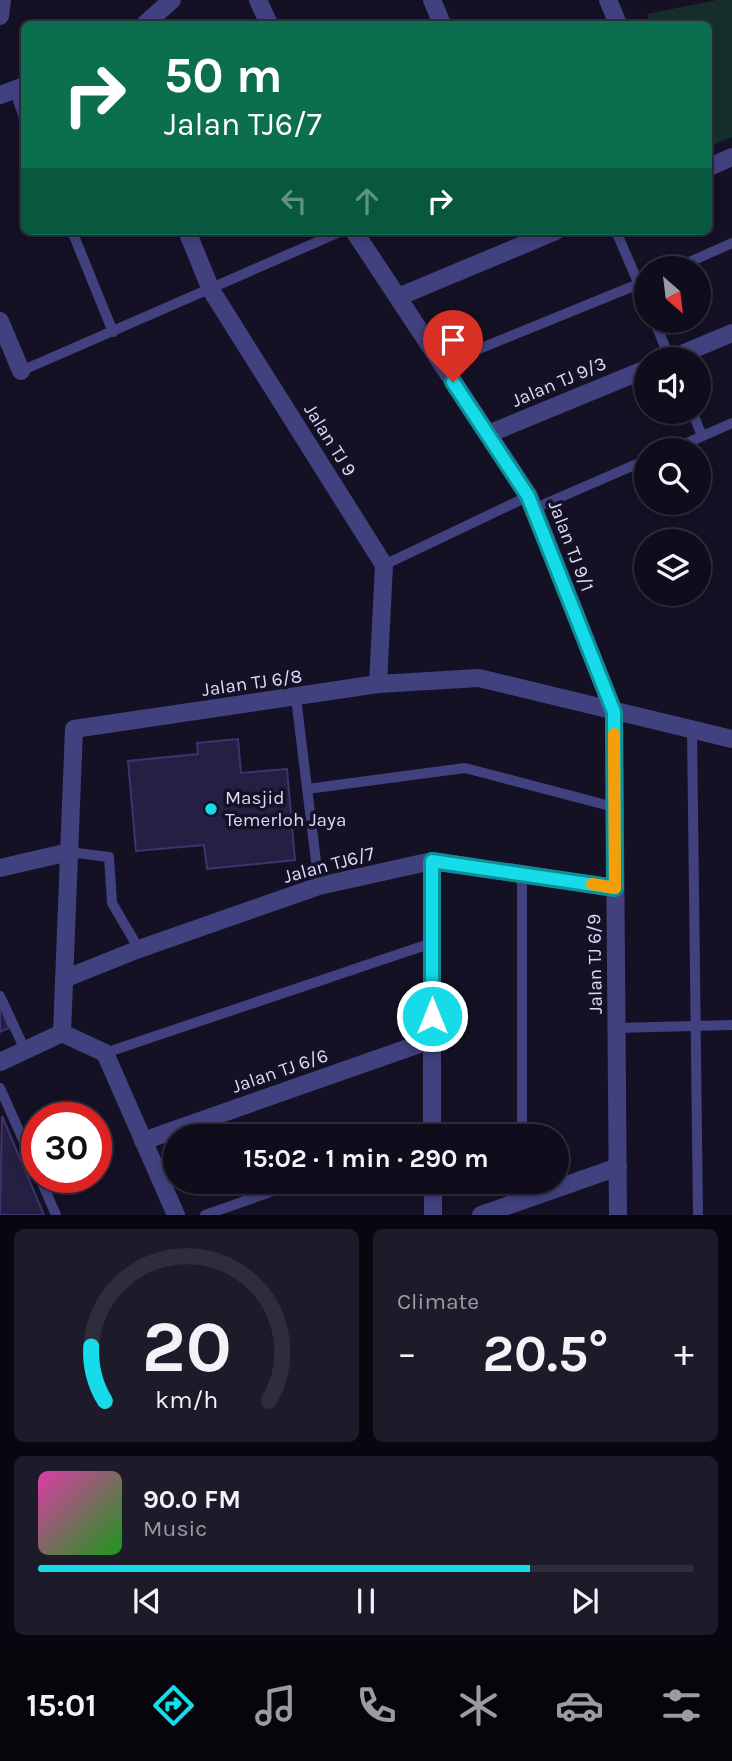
<!DOCTYPE html>
<html lang="en">
<head>
<meta charset="utf-8">
<style>
	body { margin:0; font-family:Karla,sans-serif; background:#1d1b29; color:#f1f3f6; height:100vh; display:flex; flex-direction:column; font-size:26px; white-space:nowrap }
	* { box-sizing:border-box; margin:0 }
	p { font-size:23px; color:#9b9ca3 }
	.icon { flex:none; width:38px; height:38px; fill:none; stroke:currentColor; stroke-width:2; stroke-linecap:round; stroke-linejoin:round }
	.map { position:relative; height:1215px; overflow:hidden }
	.side { display:flex; flex-direction:column; gap:14px; padding:14px; background:#08070f; flex:1 }
	.side>* { flex:none }
	.banner { position:absolute; left:21px; top:21px; width:691px; height:214px; border-radius:10px; box-shadow:0 4px 10px #0003,0 0 0 2px #2f2d3b; background:#0b6e4f; color:#fff; overflow:hidden }
	.needle { width:46px; rotate:152deg }
	.fabs { position:absolute; left:634px; top:256px; display:grid; gap:14px }
	.fabs a { display:grid; place-items:center; width:77px; height:77px; border-radius:50%; background:#0f0d1c; box-shadow:0 4px 10px #0003,0 0 0 2px #2f2d3b; font-size:35px }
	.speed { position:absolute; left:21px; top:1102px; display:flex; gap:14px; font-size:35px; font-weight:700; text-align:center }
	.speed>* { display:grid; place-content:center; width:91px; height:91px; border-radius:50%; background:#0f0d1c; box-shadow:0 4px 10px #0003,0 0 0 2px #2f2d3b; line-height:1 }
	.speed .limit { border:10px solid #d22; background:#fff; color:#111 }
	.pin { position:absolute; display:grid; place-items:center; width:60px; height:60px; color:#fff; margin:-72px -30px; border-radius:50% 50% 50% 0; rotate:-45deg; box-shadow:0 0 7px #0007 }
	.pin .icon { rotate:45deg }
	.me { position:absolute; width:77px; margin:-38px; rotate:0deg; stroke-linejoin:round; filter:drop-shadow(0 0 5px #0008) }
	.turn { display:flex; align-items:center; gap:24px; height:147px; padding:0 28px; font-size:32px }
	.turn .icon { width:91px; height:91px; stroke-width:2.5 }
	.turn b { display:block; font-size:49px; line-height:60px }
	.lanes { display:flex; align-items:center; height:66px; padding:0 28px; background:#0003; justify-content:center; gap:35px; direction:ltr }
	.lanes .off { opacity:.35 }
	.big { font-size:52px; font-weight:700; line-height:1.1 }
	.side .widget { flex:1; display:flex; flex-direction:column; justify-content:center; gap:10px; min-width:0; padding:0 24px; border-radius:10px; background:#1d1b29 }
	.side .dial { align-items:center; gap:0 }
	.dial svg { height:182px; overflow:visible; fill:none; stroke:#2f2d3b; stroke-width:7; stroke-linecap:round; text-anchor:middle }
	.dial text { fill:#f1f3f6; stroke:none }
	.song { display:flex; align-items:center; gap:21px }
	.cover { width:84px; height:84px; border-radius:10px; background:linear-gradient(135deg,hsl(320 70% 55%),hsl(120 70% 35%)) }
	.played { height:7px; border-radius:4px; background:linear-gradient(90deg,#16dcea 75%,#2f2d3b 75%) }
	.keys { display:flex; justify-content:space-around; direction:ltr }
	.heat { display:flex; justify-content:space-between; align-items:center; font-size:38px; direction:ltr }
	.side .tiles { flex:1; display:grid; gap:14px; grid-template-columns:1fr 1fr }
	.widget:last-child { grid-column:span 2 }
	.trip { position:absolute; left:163px; top:1124px; width:406px; height:70px; border-radius:35px; background:#0f0d1c; box-shadow:0 4px 10px #0003,0 0 0 2px #2f2d3b; font-weight:700; line-height:70px; text-align:center }
	.menu { display:flex; height:112px; justify-content:space-around; align-items:center; background:#06050b; color:#9b9ca3 }
	.menu .icon { width:49px; height:49px }
	.menu .selected { color:#16dcea }
	.menu b { font-size:32px; color:#f1f3f6 }
	.map>svg:first-child { display:block }
</style>
</head>
<body>
<div class="map">
<svg width="732" height="1215" viewBox="0 0 732 1215">
	<rect width="100%" height="100%" fill="#141125"/>
	<polygon fill="#152e2c" points="717,0 732,0 732,137 709,147 709,24 650,24 647,14"/>
	<g fill="#251f44" stroke="#3d336e" stroke-width="2">
		<polygon points="238,739 241,773 287,769 295,860 207,869 204,845 136,851 128,761 198,754 197,743"/>
		<polygon points="0,1006 9,1028 0,1032"/>
		<polygon points="2,1116 44,1215 0,1215"/>
	</g>
	<g fill="none" stroke-linecap="round" stroke-linejoin="round">
		<g stroke="#41417f" stroke-width="10">
			<polyline points="14,90 24,117"/>
			<polyline points="72,231 113,332"/>
			<polyline points="616,231 646,301"/>
			<polyline points="676,268 732,243"/>
			<polyline points="654,320 670,359"/>
			<polyline points="442,364 646,281"/>
			<polyline points="21,371 342,231"/>
			<polyline points="692,411 702,436"/>
			<polyline points="671,450 732,423"/>
			<polyline points="533,509 646,460"/>
			<polyline points="384,565 529,496"/>
			<polyline points="296,698 319,886"/>
			<polyline points="692,730 698,1215"/>
			<polyline points="307,789 465,768 614,807"/>
			<polyline points="69,852 109,857 112,903 139,949"/>
			<polyline points="522,873 522,1136"/>
			<polyline points="0,996 25,1050"/>
			<polyline points="616,1028 732,1025"/>
			<polyline points="105,1053 432,943"/>
			<polyline points="0,1088 37,1171"/>
			<polyline points="40,1178 56,1215"/>
			<polyline points="522,1181 522,1201"/>
			<polyline points="205,1215 302,1181"/>
		</g>
		<g stroke="#41417f" stroke-width="18">
			<polyline points="258,0 269,24"/>
			<polyline points="432,0 442,24"/>
			<polyline points="608,0 618,24"/>
			<polyline points="0,16 2,0"/>
			<polyline points="145,24 172,0"/>
			<polyline points="0,95 24,86"/>
			<polyline points="709,167 732,157"/>
			<polyline points="187,231 211,290 384,565 378,684"/>
			<polyline points="354,231 529,496 614,712 618,1215"/>
			<polyline points="398,297 556,231"/>
			<polyline points="0,321 21,371"/>
			<polyline points="670,359 732,333"/>
			<polyline points="488,434 646,369"/>
			<polyline points="0,868 69,852"/>
			<polyline points="64,979 139,949 319,886 432,861 615,888"/>
			<polyline points="62,1033 74,729 378,684 479,678 732,739"/>
			<polyline points="62,1033 105,1053 176,1215"/>
			<polyline points="0,1062 62,1033"/>
			<polyline points="432,1136 432,861"/>
			<polyline points="143,1141 431,1040"/>
			<polyline points="433,1181 433,1215"/>
			<polyline points="481,1215 618,1167"/>
		</g>
	</g>
	<g fill="none" stroke-linecap="round" stroke-linejoin="round">
		<defs>
			<polyline id="route" points="432,1016 432,861 615,888 614,712 528,496 453,382"/>
		</defs>
		<use href="#route" stroke="#0e8f98" stroke-width="18"/>
		<use href="#route" stroke="#16dcea" stroke-width="12"/>
		<polyline stroke="#f59e0b" stroke-width="12" points="592,884 615,888 614,734"/>
	</g>
	<circle fill="#16dcea" stroke="#141125" stroke-width="2.5" cx="211" cy="809" r="7"/>
	<g text-anchor="middle" dominant-baseline="central" stroke-width="7" stroke-linejoin="round" paint-order="stroke">
		<g font-size="19" fill="#dbd9fb" stroke="#141125">
			<text transform="translate(559 382) rotate(-23)">Jalan TJ 9/3</text>
			<text transform="translate(330 440) rotate(58)">Jalan TJ 9</text>
			<text transform="translate(571 546) rotate(69)">Jalan TJ 9/1</text>
			<text transform="translate(252 683) rotate(-8)">Jalan TJ 6/8</text>
			<text transform="translate(329 865) rotate(-15)">Jalan TJ6/7</text>
			<text transform="translate(595 964) rotate(-91)">Jalan TJ 6/9</text>
			<text transform="translate(280 1071) rotate(-19)">Jalan TJ 6/6</text>
		</g>
		<g font-size="19" fill="#dbd9fb" stroke="#141125" text-anchor="start">
			<text x="225" y="798">Masjid<tspan x="225" dy="22">Temerloh Jaya</tspan></text>
		</g>
	</g>
</svg>
<div class="fabs">
<a><svg class="needle" viewBox="-14 -14 28 28"><path d="M0-13l5 13h-10z" fill="#e53935"/><path d="M0 13l5-13h-10z" fill="#9b9ca3"/></svg></a>
<a><svg class="icon" aria-label="sound" viewBox="0 0 24 24"><path d="M4 9h4l5-4v14l-5-4H4zM17 9q2 3 0 6"/></svg></a>
<a><svg class="icon" aria-label="search" viewBox="0 0 24 24"><circle cx="10" cy="10" r="6"/><path d="M15 15l6 6"/></svg></a>
<a><svg class="icon" aria-label="layers" viewBox="0 0 24 24"><path d="M12 4l9 5-9 5-9-5zM3 14l9 5 9-5"/></svg></a>
</div>
<div class="speed"><div class="limit">30</div></div>
<div class="pin" style="left:453px;top:382px;background:#d93025"><svg class="icon" aria-label="arrive" viewBox="0 0 24 24"><path d="M6 21V4h12l-3 4 3 4H6"/></svg></div>
<svg class="me" style="left:432px;top:1016px" viewBox="-20 -20 40 40"><circle r="17" fill="#16dcea" stroke="#fff" stroke-width="3"/><path d="M0-11L8 9 0 5-8 9z" fill="#fff"/></svg>
<div class="trip">15:02 · 1 min · 290 m</div>
<div class="banner">
<div class="turn"><svg class="icon" aria-label="right" viewBox="0 0 24 24"><path d="M7 20v-9h11M14 6l5 5-5 5"/></svg><div><b>50 m</b>Jalan TJ6/7</div></div>
<div class="lanes"><svg class="icon off" aria-label="left" viewBox="0 0 24 24"><path d="M17 20v-9H6M10 6l-5 5 5 5"/></svg><svg class="icon off" aria-label="ahead" viewBox="0 0 24 24"><path d="M12 20V5M6 11l6-6 6 6"/></svg><svg class="icon" aria-label="right" viewBox="0 0 24 24"><path d="M7 20v-9h11M14 6l5 5-5 5"/></svg></div>
</div>
</div>
<section class="side">
<div class="tiles">
<div class="widget dial"><svg viewBox="0 0 100 80">
<path d="M14 69A42 42 0 1 1 86 69"/>
<path d="M14 69A42 42 0 0 1 8 45" stroke="#16dcea"/>
<text x="50" y="56" font-size="32" font-weight="700">20</text>
<text x="50" y="72" font-size="11">km/h</text>
</svg></div>
<div class="widget"><p>Climate</p>
<div class="heat"><a>−</a><b class="big">20.5°</b><a>+</a></div>
</div>
<div class="widget">
<div class="song"><i class="cover"></i><div><b>90.0 FM</b><p>Music</p></div></div>
<div class="played"></div>
<div class="keys"><svg class="icon" aria-label="previous" viewBox="0 0 24 24"><path d="M18 5L8 12l10 7zM5 5v14"/></svg><svg class="icon" aria-label="pause" viewBox="0 0 24 24"><path d="M8 5v14M16 5v14"/></svg><svg class="icon" aria-label="next" viewBox="0 0 24 24"><path d="M6 5l10 7-10 7zM19 5v14"/></svg></div>
</div>
</div>
</section>
<nav class="menu">
<b>15:01</b>
<svg class="icon selected" aria-label="directions" viewBox="0 0 24 24"><path d="M12 3l9 9-9 9-9-9zM9 14v-3h6M13 9l2 2-2 2"/></svg>
<svg class="icon" aria-label="music" viewBox="0 0 24 24"><path d="M9 18V5l10-2v13"/><circle cx="6" cy="18" r="3"/><circle cx="16" cy="16" r="3"/></svg>
<svg class="icon" aria-label="phone" viewBox="0 0 24 24"><path d="M5 4h4l2 5-3 2q2 4 5 5l2-3 5 2v4C11 20 4 13 5 4z"/></svg>
<svg class="icon" aria-label="climate" viewBox="0 0 24 24"><path d="M12 3v18M4 7l16 10M4 17L20 7"/></svg>
<svg class="icon" aria-label="car" viewBox="0 0 24 24"><path d="M5 17H2v-5l4-1 3-4h7l3 4 3 1v5h-3M9 17h6M6 11h13"/><circle cx="7" cy="17" r="2"/><circle cx="17" cy="17" r="2"/></svg>
<svg class="icon" aria-label="filters" viewBox="0 0 24 24"><path d="M4 7h16M4 17h16"/><circle cx="9" cy="7" r="2"/><circle cx="15" cy="17" r="2"/></svg>
</nav>
</body>
</html>
